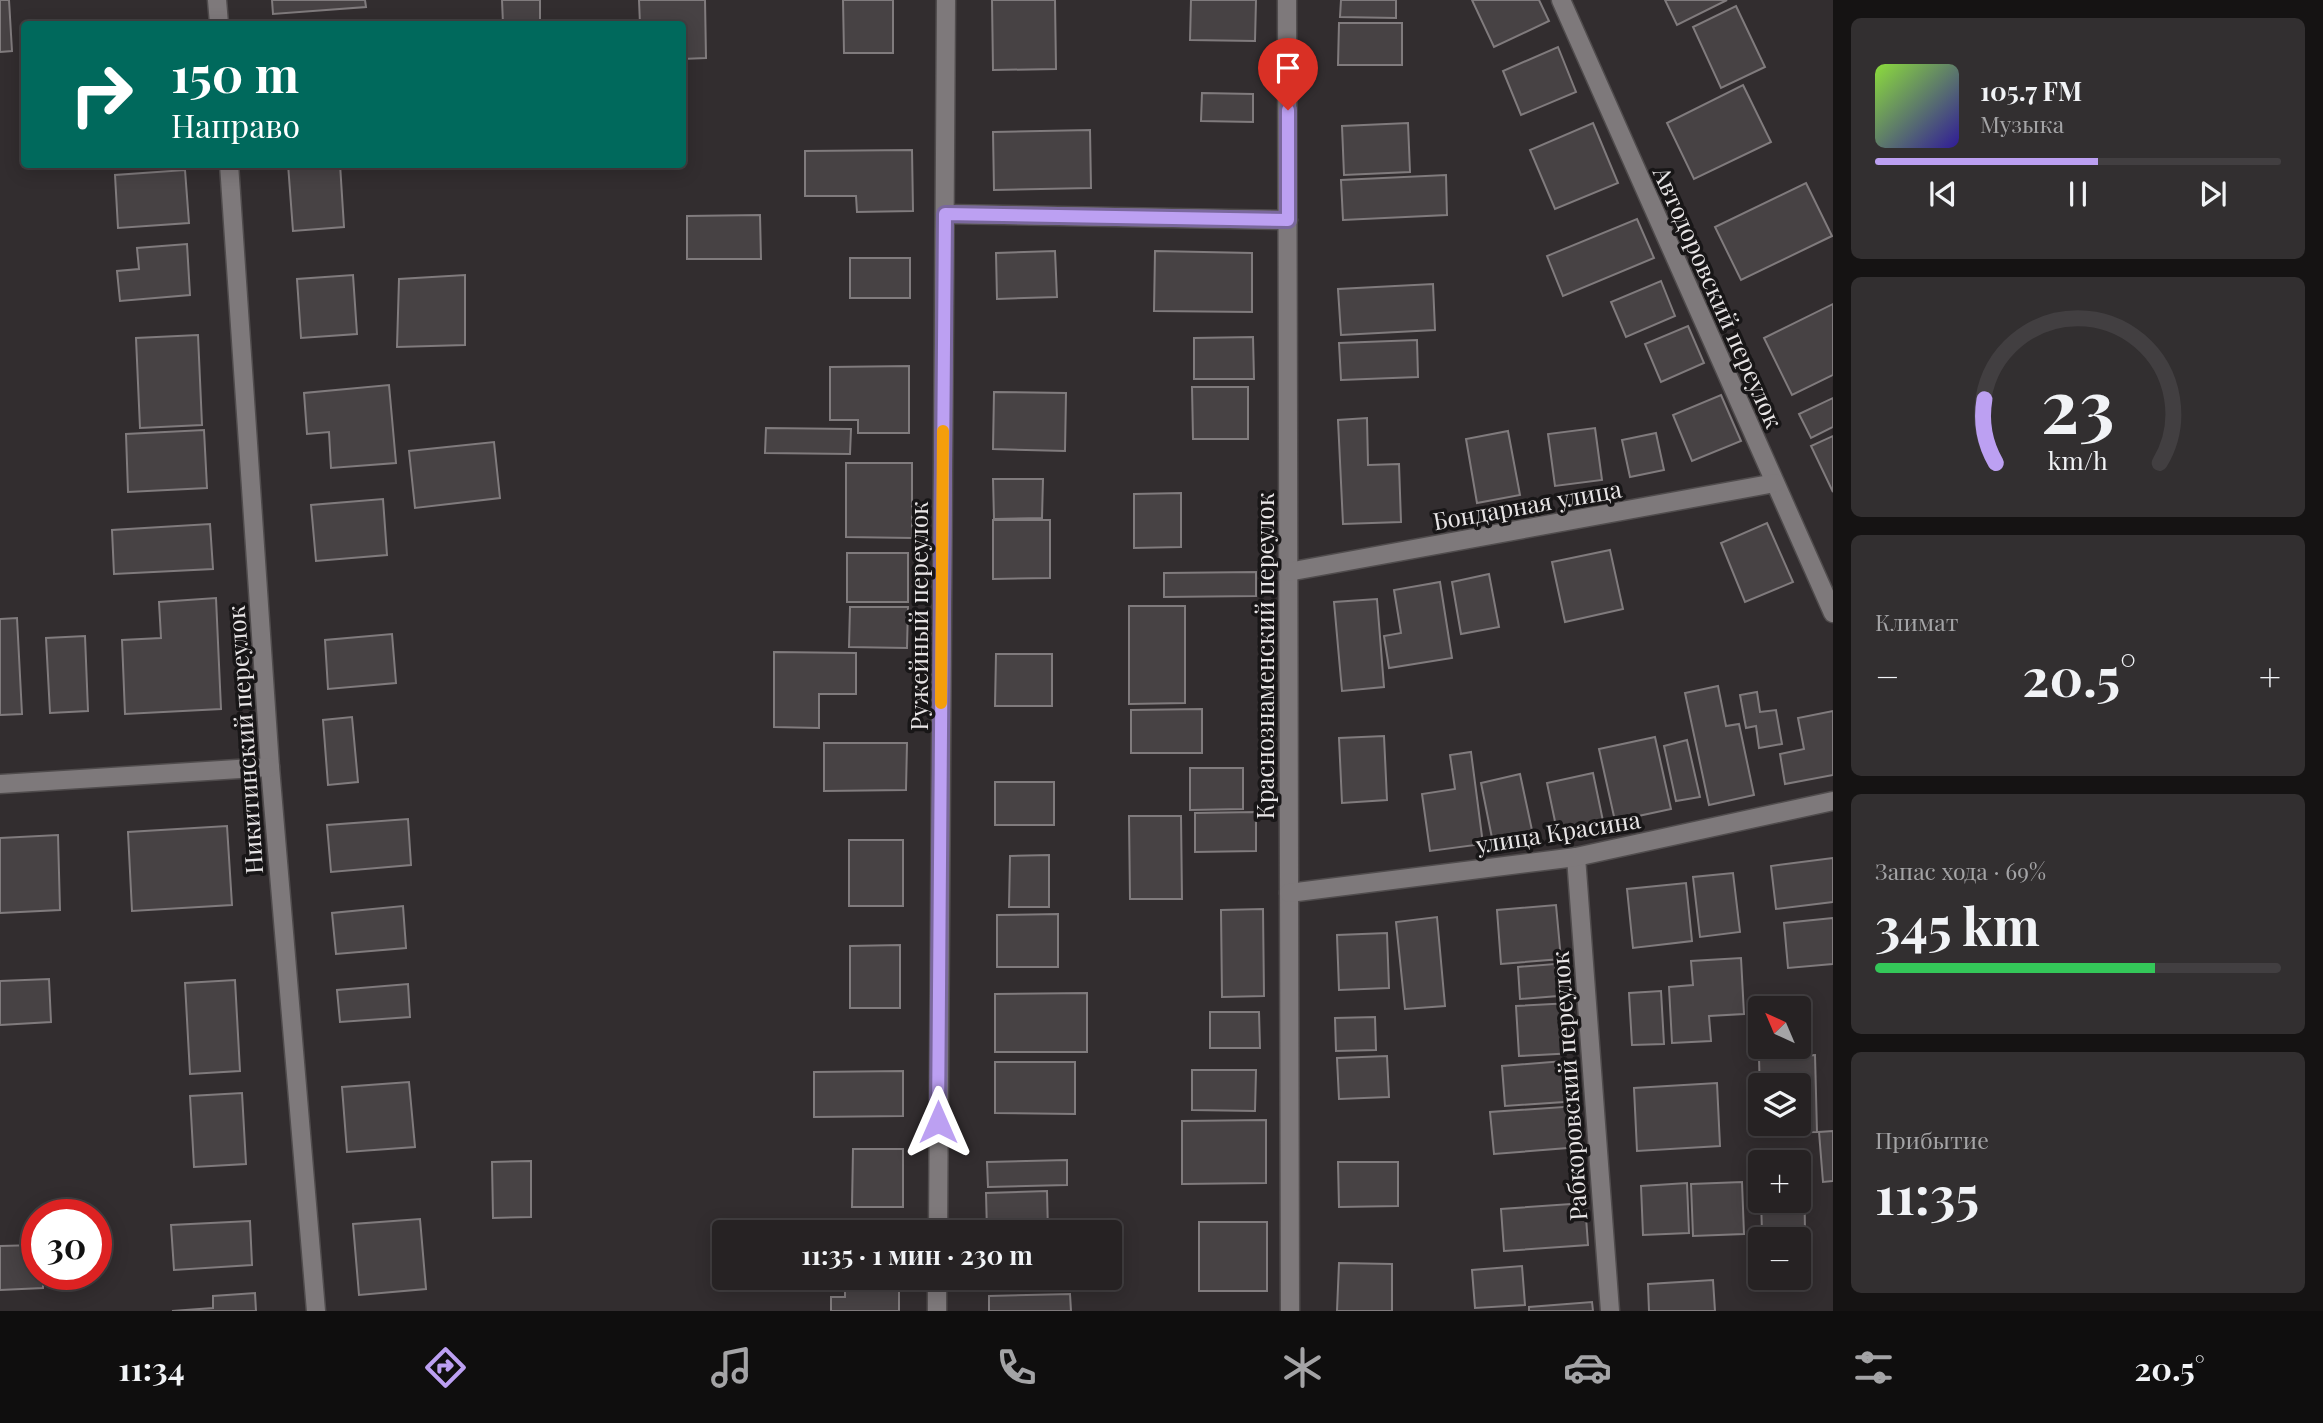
<!DOCTYPE html>
<html lang="ru">
<head>
<meta charset="utf-8">
<style>
	body { margin:0; font-family:"Playfair Display",serif; background:#322f30; color:#f1f3f6; height:100vh; display:flex; flex-direction:column; font-size:26px; white-space:nowrap }
	* { box-sizing:border-box; margin:0 }
	p { font-size:23px; color:#a4a4a6 }
	.icon { flex:none; width:38px; height:38px; fill:none; stroke:currentColor; stroke-width:2; stroke-linecap:round; stroke-linejoin:round }
	.map { position:relative; flex:1; overflow:hidden }
	.sheet { display:flex; flex-direction:column; gap:18px; padding:18px; background:#151313; width:490px }
	.sheet>* { flex:none }
	.hud { position:absolute; left:21px; top:21px; width:665px; height:147px; border-radius:7px; box-shadow:0 4px 18px #0003,0 0 0 2px #423f41; background:#00695c; color:#fff; overflow:hidden }
	.needle { width:46px; rotate:316deg }
	.buttons { position:absolute; left:1748px; top:996px; display:grid; gap:14px }
	.buttons a { display:grid; place-items:center; width:63px; height:63px; border-radius:7px; background:#262223; box-shadow:0 4px 18px #0003,0 0 0 2px #423f41; font-size:35px }
	.speed { position:absolute; left:21px; top:1199px; display:flex; gap:14px; font-size:35px; font-weight:700; text-align:center }
	.speed>* { display:grid; place-content:center; width:91px; height:91px; border-radius:50%; background:#262223; box-shadow:0 4px 18px #0003,0 0 0 2px #423f41; line-height:1 }
	.speed .limit { border:10px solid #d22; background:#fff; color:#111 }
	.pin { position:absolute; display:grid; place-items:center; width:60px; height:60px; color:#fff; margin:-72px -30px; border-radius:50% 50% 50% 0; rotate:-45deg; box-shadow:0 0 7px #0007 }
	.pin .icon { rotate:45deg }
	.me { position:absolute; width:77px; margin:-38px; rotate:0deg; stroke-linejoin:round; filter:drop-shadow(0 0 5px #0008) }
	.turn { display:flex; align-items:center; gap:24px; height:147px; padding:0 35px; font-size:32px }
	.turn .icon { width:91px; height:91px; stroke-width:2.5 }
	.turn b { display:block; font-size:49px; line-height:60px }
	.big { font-size:52px; font-weight:700; line-height:1.1 }
	.sheet .widget { flex:1; display:flex; flex-direction:column; justify-content:center; gap:10px; min-width:0; padding:0 24px; border-radius:10px; background:#322f30 }
	.sheet .dial { align-items:center; gap:0 }
	.dial svg { height:182px; overflow:visible; fill:none; stroke:#423f41; stroke-width:7; stroke-linecap:round; text-anchor:middle }
	.dial text { fill:#f1f3f6; stroke:none }
	.song { display:flex; align-items:center; gap:21px }
	.cover { width:84px; height:84px; border-radius:10px; background:linear-gradient(135deg,hsl(90 70% 55%),hsl(250 70% 35%)) }
	.played { height:7px; border-radius:4px; background:linear-gradient(90deg,#bca0f2 55%,#423f41 55%) }
	.keys { display:flex; justify-content:space-around; direction:ltr }
	.heat { display:flex; justify-content:space-between; align-items:center; font-size:38px; direction:ltr }
	.charge { height:10px; border-radius:5px; background:linear-gradient(90deg,#34c759 69%,#423f41 0) }
	.trip { position:absolute; left:712px; top:1220px; width:410px; height:70px; border-radius:7px; background:#262223; box-shadow:0 4px 18px #0003,0 0 0 2px #423f41; font-weight:700; line-height:70px; text-align:center }
	.menu { display:flex; height:112px; justify-content:space-around; align-items:center; background:#0f0e0e; color:#a4a4a6 }
	.menu .icon { width:49px; height:49px }
	.menu .active { color:#bca0f2 }
	.menu b { font-size:32px; color:#f1f3f6 }
	main { display:flex; flex:1; min-height:0 }
	.map>svg:first-child { display:block }
</style>
</head>
<body>
<main>
<div class="map">
<svg width="1833" height="1311" viewBox="0 0 1833 1311">
	<rect width="100%" height="100%" fill="#322d2f"/>
	<g fill="#474244" stroke="#807b7d" stroke-width="2">
		<polygon points="0,0 9,0 12,51 0,52"/>
		<polygon points="272,0 365,0 366,7 273,14"/>
		<polygon points="502,0 540,0 540,24 503,24"/>
		<polygon points="639,0 705,0 706,58 682,59 682,24 640,24"/>
		<polygon points="843,0 893,0 893,53 844,53"/>
		<polygon points="992,0 1055,0 1056,69 993,70"/>
		<polygon points="1191,0 1256,0 1255,41 1190,40"/>
		<polygon points="1341,0 1396,0 1396,18 1340,17"/>
		<polygon points="1472,0 1539,0 1549,21 1494,47"/>
		<polygon points="1665,0 1727,0 1677,25"/>
		<polygon points="1736,6 1765,67 1721,88 1693,27"/>
		<polygon points="1339,23 1402,23 1402,65 1338,65"/>
		<polygon points="1558,47 1576,92 1521,115 1503,71"/>
		<polygon points="1743,85 1771,142 1694,179 1667,123"/>
		<polygon points="1202,93 1253,94 1253,122 1201,121"/>
		<polygon points="1408,123 1410,172 1344,175 1342,126"/>
		<polygon points="1593,123 1618,183 1555,209 1530,150"/>
		<polygon points="1090,130 1091,188 994,190 993,132"/>
		<polygon points="912,150 913,211 857,212 856,196 805,196 805,151"/>
		<polygon points="288,164 340,164 344,227 293,231"/>
		<polygon points="185,170 189,223 118,228 115,175"/>
		<polygon points="1446,175 1447,215 1343,220 1341,180"/>
		<polygon points="1806,183 1832,236 1741,280 1715,227"/>
		<polygon points="760,215 761,259 687,259 687,216"/>
		<polygon points="1637,219 1654,258 1563,296 1547,256"/>
		<polygon points="187,244 190,295 120,301 117,271 139,269 137,248"/>
		<polygon points="1055,251 1057,297 997,299 996,253"/>
		<polygon points="1155,251 1252,253 1252,312 1154,311"/>
		<rect x="850" y="258" width="60" height="40"/>
		<polygon points="353,275 357,334 301,338 297,279"/>
		<polygon points="465,275 465,345 397,347 399,279"/>
		<polygon points="1661,281 1675,316 1626,337 1611,302"/>
		<polygon points="1433,284 1435,330 1341,335 1338,289"/>
		<polygon points="1833,304 1833,375 1792,395 1764,338"/>
		<polygon points="1688,326 1704,363 1661,382 1645,344"/>
		<polygon points="198,335 202,425 140,428 136,338"/>
		<polygon points="1253,337 1254,379 1194,379 1194,338"/>
		<polygon points="1417,340 1418,377 1341,380 1339,343"/>
		<polygon points="909,366 909,433 858,433 858,420 830,420 830,367"/>
		<polygon points="389,385 396,463 331,468 329,432 307,434 304,393"/>
		<polygon points="1192,387 1248,387 1248,439 1193,439"/>
		<polygon points="994,392 1066,393 1065,451 993,449"/>
		<polygon points="1721,395 1741,441 1692,461 1673,415"/>
		<polygon points="1833,398 1833,427 1811,438 1799,414"/>
		<polygon points="1367,418 1368,465 1399,464 1401,522 1343,524 1338,420"/>
		<polygon points="766,428 851,429 850,454 765,453"/>
		<polygon points="1595,428 1602,480 1555,486 1548,434"/>
		<polygon points="204,430 207,488 128,492 126,434"/>
		<polygon points="1508,431 1520,495 1477,503 1466,439"/>
		<polygon points="1656,433 1664,470 1630,477 1622,440"/>
		<polygon points="1833,436 1833,492 1811,446"/>
		<polygon points="494,442 500,498 415,508 409,451"/>
		<polygon points="846,463 912,463 912,538 846,537"/>
		<polygon points="993,479 1043,479 1042,518 994,519"/>
		<polygon points="1181,493 1181,547 1134,548 1134,494"/>
		<polygon points="383,499 387,555 316,561 311,505"/>
		<polygon points="993,520 1050,520 1050,578 993,579"/>
		<polygon points="1767,523 1793,582 1745,602 1721,543"/>
		<polygon points="210,524 213,569 114,574 112,530"/>
		<polygon points="1610,550 1623,609 1565,622 1552,562"/>
		<rect x="847" y="553" width="61" height="49"/>
		<polygon points="1256,572 1256,596 1164,597 1164,573"/>
		<polygon points="1489,574 1499,627 1461,634 1452,582"/>
		<polygon points="1440,582 1452,658 1389,668 1384,636 1401,633 1394,590"/>
		<polygon points="216,598 221,709 125,714 122,640 161,638 159,602"/>
		<polygon points="1377,599 1384,687 1342,691 1334,602"/>
		<polygon points="1129,606 1185,606 1185,703 1129,704"/>
		<polygon points="850,607 908,607 907,648 849,647"/>
		<polygon points="17,618 22,714 0,715 0,619"/>
		<polygon points="392,634 396,683 328,689 325,640"/>
		<polygon points="85,636 88,711 50,713 46,638"/>
		<polygon points="774,652 856,653 856,694 819,694 819,728 774,727"/>
		<polygon points="996,654 1052,654 1052,706 995,706"/>
		<polygon points="1718,686 1726,726 1739,724 1754,795 1709,805 1685,693"/>
		<polygon points="1757,692 1760,712 1776,710 1782,744 1759,748 1756,726 1746,728 1740,695"/>
		<polygon points="1202,709 1202,753 1131,753 1131,710"/>
		<polygon points="1833,711 1833,775 1785,784 1780,754 1804,749 1798,718"/>
		<polygon points="352,717 358,782 328,785 323,720"/>
		<polygon points="1384,736 1387,800 1342,803 1339,738"/>
		<polygon points="1655,737 1671,809 1615,821 1599,749"/>
		<polygon points="1687,740 1700,797 1676,801 1664,746"/>
		<polygon points="824,743 907,743 906,790 824,791"/>
		<polygon points="1471,752 1483,844 1430,851 1422,794 1455,789 1450,755"/>
		<polygon points="1190,768 1243,768 1243,809 1190,810"/>
		<polygon points="1593,773 1603,821 1557,831 1547,783"/>
		<polygon points="1520,774 1533,835 1493,843 1481,783"/>
		<rect x="995" y="782" width="59" height="43"/>
		<polygon points="1256,812 1256,851 1195,852 1195,813"/>
		<polygon points="1129,816 1181,816 1182,899 1130,899"/>
		<polygon points="408,819 411,865 331,872 327,825"/>
		<polygon points="227,826 232,905 132,911 128,832"/>
		<polygon points="58,835 60,910 0,913 0,838"/>
		<rect x="849" y="840" width="54" height="66"/>
		<polygon points="1049,855 1049,907 1009,907 1010,856"/>
		<polygon points="1833,858 1833,902 1776,909 1771,866"/>
		<polygon points="1733,873 1740,932 1700,937 1693,877"/>
		<polygon points="1686,883 1692,941 1633,948 1627,889"/>
		<polygon points="1556,905 1561,959 1501,964 1497,910"/>
		<polygon points="403,906 406,948 336,954 332,913"/>
		<polygon points="1263,909 1264,996 1222,997 1221,910"/>
		<polygon points="1058,914 1058,967 997,967 997,915"/>
		<polygon points="1437,917 1445,1006 1405,1009 1396,922"/>
		<polygon points="1833,918 1833,964 1788,968 1784,923"/>
		<polygon points="1387,933 1389,988 1339,990 1337,935"/>
		<polygon points="900,945 900,1008 850,1008 850,946"/>
		<polygon points="1741,958 1744,1014 1709,1016 1711,1041 1672,1043 1669,987 1693,985 1691,961"/>
		<polygon points="1555,964 1558,996 1520,999 1518,967"/>
		<polygon points="49,979 51,1022 0,1025 0,981"/>
		<polygon points="235,980 240,1071 190,1074 185,983"/>
		<polygon points="408,984 410,1017 340,1022 337,990"/>
		<polygon points="1661,991 1664,1044 1632,1045 1629,993"/>
		<polygon points="1087,993 1087,1052 995,1052 995,994"/>
		<polygon points="1571,1003 1575,1053 1519,1056 1516,1006"/>
		<polygon points="1210,1012 1259,1012 1260,1048 1210,1048"/>
		<polygon points="1375,1017 1376,1050 1336,1051 1335,1018"/>
		<polygon points="1815,1055 1817,1132 1762,1133 1761,1124 1799,1124 1799,1085 1760,1085 1760,1096 1759,1057"/>
		<polygon points="1387,1056 1389,1097 1339,1099 1337,1058"/>
		<polygon points="1576,1060 1579,1101 1505,1106 1502,1066"/>
		<polygon points="995,1062 1075,1062 1075,1114 995,1113"/>
		<polygon points="1192,1070 1256,1070 1255,1111 1192,1110"/>
		<polygon points="903,1071 903,1116 814,1117 814,1072"/>
		<polygon points="409,1082 415,1147 347,1152 342,1087"/>
		<polygon points="1717,1083 1720,1146 1637,1151 1634,1088"/>
		<polygon points="242,1093 246,1164 194,1167 190,1096"/>
		<polygon points="1578,1106 1580,1147 1494,1154 1490,1112"/>
		<polygon points="1266,1120 1266,1183 1182,1184 1182,1121"/>
		<polygon points="1833,1131 1833,1181 1823,1182 1819,1132"/>
		<polygon points="853,1149 903,1149 903,1207 852,1207"/>
		<polygon points="1067,1160 1067,1185 988,1187 987,1162"/>
		<polygon points="531,1161 531,1217 493,1218 492,1162"/>
		<polygon points="1338,1162 1398,1162 1398,1206 1339,1207"/>
		<polygon points="1799,1168 1804,1168 1805,1231 1762,1233 1761,1200 1799,1200"/>
		<polygon points="1742,1182 1744,1234 1693,1236 1691,1184"/>
		<polygon points="1687,1183 1689,1233 1643,1235 1641,1186"/>
		<polygon points="1047,1191 1048,1232 987,1232 986,1193"/>
		<polygon points="1585,1203 1588,1245 1504,1251 1501,1209"/>
		<polygon points="420,1219 426,1289 359,1295 353,1224"/>
		<polygon points="250,1221 252,1265 174,1270 171,1225"/>
		<rect x="1199" y="1222" width="68" height="69"/>
		<polygon points="37,1245 37,1274 43,1274 43,1288 0,1290 0,1246"/>
		<polygon points="1339,1263 1392,1264 1392,1311 1337,1311"/>
		<polygon points="1522,1266 1525,1305 1475,1308 1472,1270"/>
		<polygon points="845,1278 899,1278 899,1311 831,1311 831,1297 845,1297"/>
		<polygon points="1713,1280 1715,1311 1649,1311 1648,1284"/>
		<polygon points="255,1293 256,1311 172,1311 213,1308 213,1296"/>
		<polygon points="1070,1294 1071,1311 989,1311 989,1296"/>
		<polygon points="1592,1302 1593,1311 1529,1311 1529,1307"/>
	</g>
	<g fill="none" stroke-linecap="round" stroke-linejoin="round">
		<defs>
			<g id="minor">
				<polyline points="217,0 219,24"/>
				<polyline points="1287,0 1290,1311"/>
				<polyline points="1561,0 1833,613"/>
				<polyline points="229,164 270,767 316,1311"/>
				<polyline points="945,214 1288,220"/>
				<polyline points="1288,572 1775,483"/>
				<polyline points="0,784 270,767"/>
				<polyline points="1576,857 1610,1311"/>
				<polyline points="1289,893 1576,857 1833,801"/>
				<polyline points="938,1232 946,0"/>
				<polyline points="937,1311 937,1278"/>
			</g>
		</defs>
		<use href="#minor" stroke="#504c4d" stroke-width="21"/>
		<use href="#minor" stroke="#7e797b" stroke-width="18"/>
	</g>
	<g fill="none" stroke-linecap="round" stroke-linejoin="round">
		<defs>
			<polyline id="route" points="938,1122 945,214 1288,220 1288,110"/>
		</defs>
		<use href="#route" stroke="#7a689d" stroke-width="18"/>
		<use href="#route" stroke="#bca0f2" stroke-width="12"/>
		<polyline stroke="#f59e0b" stroke-width="12" points="941,703 943,431"/>
	</g>
	<g text-anchor="middle" dominant-baseline="central" stroke-width="7" stroke-linejoin="round" paint-order="stroke">
		<g font-size="24" fill="#e8e5e6" stroke="#181617">
			<text transform="translate(1719 297) rotate(66)">Автодоровский переулок</text>
			<text transform="translate(1527 504) rotate(-10)">Бондарная улица</text>
			<text transform="translate(918 616) rotate(-90)">Ружейный переулок</text>
			<text transform="translate(1264 656) rotate(-90)">Краснознаменский переулок</text>
			<text transform="translate(244 740) rotate(-94)">Никитинский переулок</text>
			<text transform="translate(1558 831) rotate(-9)">улица Красина</text>
			<text transform="translate(1568 1086) rotate(-94)">Рабкоровский переулок</text>
		</g>
	</g>
</svg>
<div class="buttons">
<a><svg class="needle" viewBox="-14 -14 28 28"><path d="M0-13l5 13h-10z" fill="#e53935"/><path d="M0 13l5-13h-10z" fill="#a4a4a6"/></svg></a>
<a><svg class="icon" aria-label="layers" viewBox="0 0 24 24"><path d="M12 4l9 5-9 5-9-5zM3 14l9 5 9-5"/></svg></a>
<a>+</a>
<a>−</a>
</div>
<div class="speed"><div class="limit">30</div></div>
<div class="pin" style="left:1288px;top:110px;background:#d93025"><svg class="icon" aria-label="arrive" viewBox="0 0 24 24"><path d="M6 21V4h12l-3 4 3 4H6"/></svg></div>
<svg class="me" style="left:938px;top:1122px" viewBox="-20 -20 40 40"><path d="M0-17L14 15 0 8-14 15z" fill="#bca0f2" stroke="#fff" stroke-width="4"/></svg>
<div class="trip">11:35 · 1 мин · 230 m</div>
<div class="hud">
<div class="turn"><svg class="icon" aria-label="right" viewBox="0 0 24 24"><path d="M7 20v-9h11M14 6l5 5-5 5"/></svg><div><b>150 m</b>Направо</div></div>
</div>
</div>
<section class="sheet">
<div class="widget">
<div class="song"><i class="cover"></i><div><b>105.7 FM</b><p>Музыка</p></div></div>
<div class="played"></div>
<div class="keys"><svg class="icon" aria-label="previous" viewBox="0 0 24 24"><path d="M18 5L8 12l10 7zM5 5v14"/></svg><svg class="icon" aria-label="pause" viewBox="0 0 24 24"><path d="M8 5v14M16 5v14"/></svg><svg class="icon" aria-label="next" viewBox="0 0 24 24"><path d="M6 5l10 7-10 7zM19 5v14"/></svg></div>
</div>
<div class="widget dial"><svg viewBox="0 0 100 80">
<path d="M14 69A42 42 0 1 1 86 69"/>
<path d="M14 69A42 42 0 0 1 9 41" stroke="#bca0f2"/>
<text x="50" y="56" font-size="32" font-weight="700">23</text>
<text x="50" y="72" font-size="11">km/h</text>
</svg></div>
<div class="widget"><p>Климат</p>
<div class="heat"><a>−</a><b class="big">20.5°</b><a>+</a></div>
</div>
<div class="widget"><p>Запас хода · 69%</p><b class="big">345 km</b><div class="charge"></div></div>
<div class="widget"><p>Прибытие</p><b class="big">11:35</b></div>
</section>
</main>
<nav class="menu">
<b>11:34</b>
<svg class="icon active" aria-label="directions" viewBox="0 0 24 24"><path d="M12 3l9 9-9 9-9-9zM9 14v-3h6M13 9l2 2-2 2"/></svg>
<svg class="icon" aria-label="music" viewBox="0 0 24 24"><path d="M9 18V5l10-2v13"/><circle cx="6" cy="18" r="3"/><circle cx="16" cy="16" r="3"/></svg>
<svg class="icon" aria-label="phone" viewBox="0 0 24 24"><path d="M5 4h4l2 5-3 2q2 4 5 5l2-3 5 2v4C11 20 4 13 5 4z"/></svg>
<svg class="icon" aria-label="climate" viewBox="0 0 24 24"><path d="M12 3v18M4 7l16 10M4 17L20 7"/></svg>
<svg class="icon" aria-label="car" viewBox="0 0 24 24"><path d="M5 17H2v-5l4-1 3-4h7l3 4 3 1v5h-3M9 17h6M6 11h13"/><circle cx="7" cy="17" r="2"/><circle cx="17" cy="17" r="2"/></svg>
<svg class="icon" aria-label="filters" viewBox="0 0 24 24"><path d="M4 7h16M4 17h16"/><circle cx="9" cy="7" r="2"/><circle cx="15" cy="17" r="2"/></svg>
<b>20.5°</b>
</nav>
</body>
</html>
